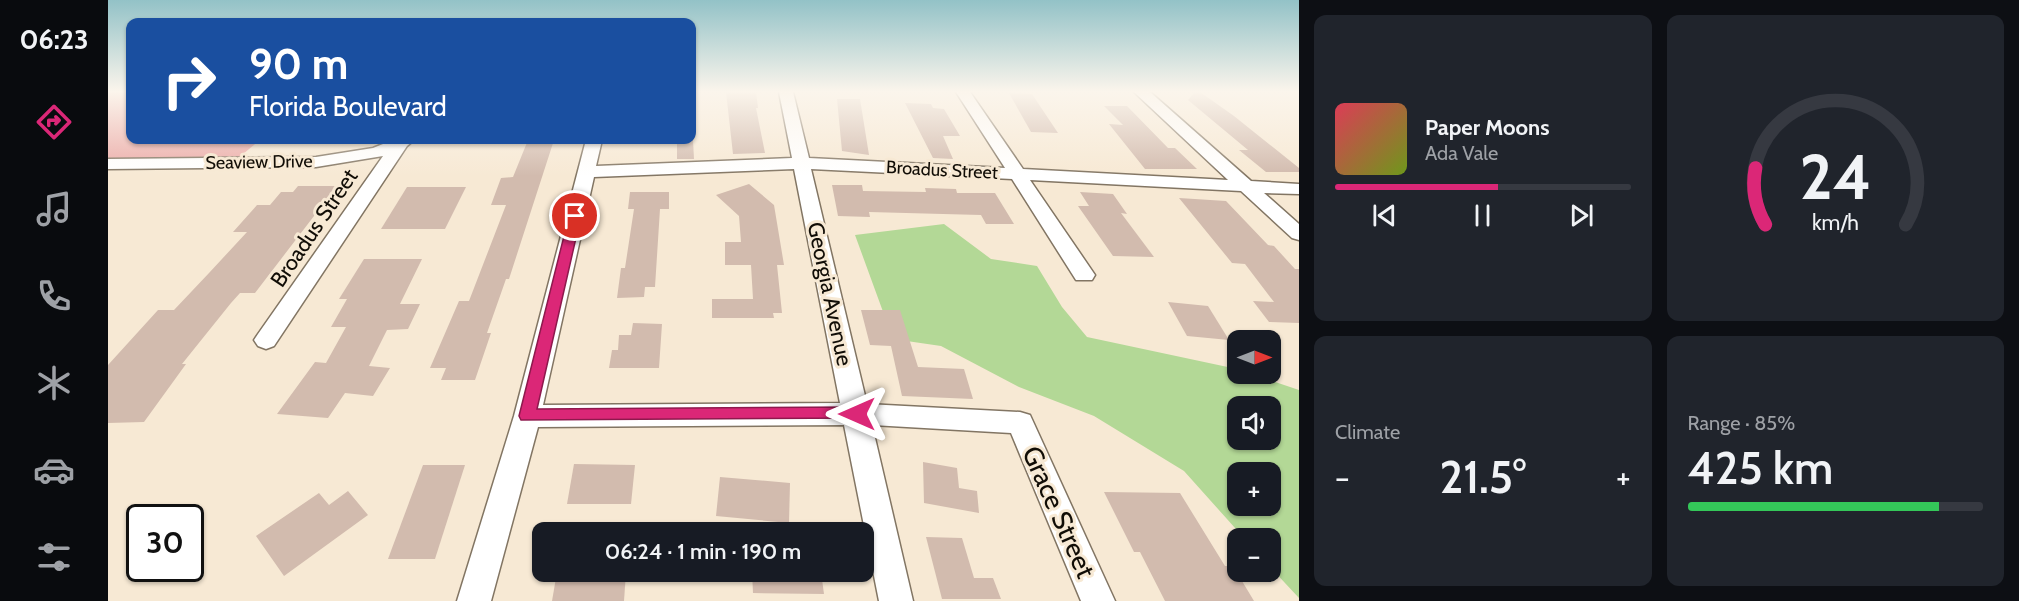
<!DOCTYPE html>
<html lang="en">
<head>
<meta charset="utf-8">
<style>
	body { margin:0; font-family:Cabin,sans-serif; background:#20242c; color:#f1f3f6; height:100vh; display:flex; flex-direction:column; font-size:22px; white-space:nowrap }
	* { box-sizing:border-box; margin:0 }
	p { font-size:20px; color:#9ea1a6 }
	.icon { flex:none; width:33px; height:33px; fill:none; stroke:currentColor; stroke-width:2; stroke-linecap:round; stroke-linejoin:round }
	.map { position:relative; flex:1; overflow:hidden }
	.panel { display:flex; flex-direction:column; gap:15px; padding:15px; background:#0d0f14; width:720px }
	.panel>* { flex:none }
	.banner { position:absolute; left:18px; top:18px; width:570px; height:126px; border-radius:12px; box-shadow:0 2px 4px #0004; background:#1a4fa0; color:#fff; overflow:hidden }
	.needle { width:39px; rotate:90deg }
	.buttons { position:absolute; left:1119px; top:330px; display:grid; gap:12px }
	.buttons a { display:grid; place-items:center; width:54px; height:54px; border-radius:12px; background:#171b24; box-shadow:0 2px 4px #0004; font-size:30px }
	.speed { position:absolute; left:18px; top:504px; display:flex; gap:12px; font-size:30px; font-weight:700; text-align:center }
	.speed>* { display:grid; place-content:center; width:78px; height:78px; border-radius:50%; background:#171b24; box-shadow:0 2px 4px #0004; line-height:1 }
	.speed .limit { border:3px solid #111; border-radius:9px; background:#fff; color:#111 }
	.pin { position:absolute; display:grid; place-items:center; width:51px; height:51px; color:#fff; margin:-26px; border:3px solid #fff; border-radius:50%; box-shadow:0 2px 6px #0007 }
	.me { position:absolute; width:66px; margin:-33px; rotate:270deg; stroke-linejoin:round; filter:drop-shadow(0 0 4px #0008) }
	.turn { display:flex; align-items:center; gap:21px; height:126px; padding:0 24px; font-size:27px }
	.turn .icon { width:78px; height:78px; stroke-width:2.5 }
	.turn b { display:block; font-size:42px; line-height:51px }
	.big { font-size:45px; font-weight:600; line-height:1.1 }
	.panel .card { flex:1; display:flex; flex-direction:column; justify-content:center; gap:9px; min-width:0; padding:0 21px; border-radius:12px; background:#20242c }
	.panel .dial { align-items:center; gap:0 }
	.dial svg { height:156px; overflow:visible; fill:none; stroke:#363941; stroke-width:7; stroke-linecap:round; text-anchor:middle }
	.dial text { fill:#f1f3f6; stroke:none }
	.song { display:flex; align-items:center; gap:18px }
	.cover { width:72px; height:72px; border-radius:9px; background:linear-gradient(135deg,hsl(350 70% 55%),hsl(80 70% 35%)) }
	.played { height:6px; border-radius:3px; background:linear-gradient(90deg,#db2777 55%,#363941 55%) }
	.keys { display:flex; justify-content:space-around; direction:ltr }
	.heat { display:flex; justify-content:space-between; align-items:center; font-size:33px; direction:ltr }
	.charge { height:9px; border-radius:4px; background:linear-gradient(90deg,#34c759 85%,#363941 0) }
	.panel .tiles { flex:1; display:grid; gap:15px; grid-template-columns:repeat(2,1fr) }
	.trip { position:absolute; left:424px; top:522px; width:342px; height:60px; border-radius:12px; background:#171b24; box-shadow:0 2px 4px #0004; font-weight:600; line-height:60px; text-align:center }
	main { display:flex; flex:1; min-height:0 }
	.tab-bar { display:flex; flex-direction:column; width:108px; justify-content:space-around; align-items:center; background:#090b0e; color:#9ea1a6 }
	.tab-bar .icon { width:42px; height:42px }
	.tab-bar .on { color:#db2777 }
	.tab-bar b { font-size:27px; color:#f1f3f6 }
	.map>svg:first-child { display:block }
</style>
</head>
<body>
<main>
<nav class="tab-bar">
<b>06:23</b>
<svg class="icon on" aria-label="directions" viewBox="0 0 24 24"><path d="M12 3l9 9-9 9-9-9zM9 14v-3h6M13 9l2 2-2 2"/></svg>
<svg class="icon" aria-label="music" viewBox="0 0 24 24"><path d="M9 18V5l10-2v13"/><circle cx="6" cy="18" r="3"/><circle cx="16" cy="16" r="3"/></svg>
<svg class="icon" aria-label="phone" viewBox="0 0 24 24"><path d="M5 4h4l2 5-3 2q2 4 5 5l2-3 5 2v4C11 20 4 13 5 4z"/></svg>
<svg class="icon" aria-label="climate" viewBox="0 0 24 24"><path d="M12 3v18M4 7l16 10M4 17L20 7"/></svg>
<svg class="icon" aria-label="car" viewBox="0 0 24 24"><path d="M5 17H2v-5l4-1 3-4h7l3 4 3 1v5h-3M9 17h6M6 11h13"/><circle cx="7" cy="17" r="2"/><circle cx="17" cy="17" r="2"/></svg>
<svg class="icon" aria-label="filters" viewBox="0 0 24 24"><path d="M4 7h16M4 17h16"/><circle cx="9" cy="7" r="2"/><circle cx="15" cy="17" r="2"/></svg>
</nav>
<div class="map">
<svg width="1191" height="601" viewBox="0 0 1191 601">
	<rect width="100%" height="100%" fill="#f7e9d4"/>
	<polygon fill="#ebaba8" points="0,92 22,92 22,140 152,140 129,159 0,160"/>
	<path fill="#b3d896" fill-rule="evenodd" d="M 836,224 L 883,259 L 929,266 L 954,307 L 979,337 L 1129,369 L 1130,374 L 1144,374 L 1191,390 L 1191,598 L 1163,568 L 1162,538 L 1136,538 L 1076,471 L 986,416 L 911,387 L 833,346 L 785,339 L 747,235 ZM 1130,406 L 1162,406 L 1162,440 L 1130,440 ZM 1130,472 L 1162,472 L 1162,506 L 1130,506 Z"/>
	<g fill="#d2bbae">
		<polygon points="618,92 648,92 650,108 648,108 657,153 625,154"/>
		<polygon points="1087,92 1092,92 1126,116 1191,168 1191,172 1158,172 1131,150 1140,150 1080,100"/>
		<polygon points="901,93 924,94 950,133 923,132"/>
		<polygon points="729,99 752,99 761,155 734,151"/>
		<polygon points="797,103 823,104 825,108 836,109 852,136 835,136 845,159 825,158"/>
		<polygon points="996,106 1019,106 1060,148 1067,148 1089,169 1037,169 1001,124 1015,125"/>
		<polygon points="420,140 446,140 401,279 398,279 379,333 383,333 367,380 333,380 338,368 322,368 351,301 361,301 398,205 383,205 393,178 405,177"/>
		<polygon points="569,140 585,140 586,159 569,159"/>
		<polygon points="641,184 666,205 676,265 669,265 674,313 665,313 666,318 604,318 604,299 645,299 643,265 617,265 617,242 633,242 631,216 608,195"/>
		<polygon points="724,185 754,185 755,191 818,192 817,188 848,189 849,193 887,193 906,224 878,224 873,215 835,214 761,212 762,217 730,216"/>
		<polygon points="190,186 229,186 147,293 132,293 123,303 74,364 78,364 36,422 0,423 0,365 50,310 66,310 101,273 139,232 125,232 149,205 162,205 173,192 185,192"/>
		<polygon points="299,187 358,187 337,229 273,229"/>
		<polygon points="522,192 561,192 561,209 552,209 547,287 537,287 536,297 509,298 513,268 517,268 526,209 520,209"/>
		<polygon points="972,192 1005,194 1019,214 1013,213 1046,257 1005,256 970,206 981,206"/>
		<polygon points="1071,198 1118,201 1160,245 1166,246 1187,269 1191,269 1191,323 1161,322 1145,301 1166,302 1137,264 1124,263"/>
		<polygon points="256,259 314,259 292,304 312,304 300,329 279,330 261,366 282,368 265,396 237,393 220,418 169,414 207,362 218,363 238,327 223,327 239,299 231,299"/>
		<polygon points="1060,302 1100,306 1121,340 1079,336"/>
		<polygon points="753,310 792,310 810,367 856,369 865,399 794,396 783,346 762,345"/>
		<polygon points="525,323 554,324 551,368 501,368 504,350 510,350 511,335 523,335"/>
		<polygon points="815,462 849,468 851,488 869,491 871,513 816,503"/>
		<polygon points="466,464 527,465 523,504 459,504"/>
		<polygon points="315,465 357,465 327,559 280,559"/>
		<polygon points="612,477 682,483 681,523 608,516"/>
		<polygon points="240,491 260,515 176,576 148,536 211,493 221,505"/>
		<polygon points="996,492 1072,493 1117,566 1125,566 1146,601 1057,601 1032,552 1026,552"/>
		<polygon points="818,537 854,538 866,578 885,578 893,599 834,599"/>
		<polygon points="449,572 518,572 516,601 444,601"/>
		<polygon points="644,572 713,572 716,594 645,593"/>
	</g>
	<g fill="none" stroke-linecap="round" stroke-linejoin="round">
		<defs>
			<g id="street">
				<path d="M 671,92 L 685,92 L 701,158 L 897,168 L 848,92 L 862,92 L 915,169 L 1120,180 L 1026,92 L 1042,92 L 1143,181 L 1191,184 L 1191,194 L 1156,193 L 1191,224 L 1191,240 L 1184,238 L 1133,191 L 922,180 L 987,275 L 984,280 L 968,280 L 904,179 L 703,169 L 759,404 L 912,412 L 922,415 L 1007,601 L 973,601 L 903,433 L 764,425 L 805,601 L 771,601 L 736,425 L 430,427 L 383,601 L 349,601 L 406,416 L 478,140 L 494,140 L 488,166 L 684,158 ZM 686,169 L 732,403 L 435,405 L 486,177 Z"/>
				<polygon points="285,140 306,140 299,146 166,346 158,349 150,346 146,340 150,334 275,156 208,167 0,169 0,159 208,157 265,148"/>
			</g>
		</defs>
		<use href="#street" stroke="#827563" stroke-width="3"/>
		<use href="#street" fill="#fff" fill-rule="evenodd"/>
	</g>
	<linearGradient id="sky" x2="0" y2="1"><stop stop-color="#93c2c7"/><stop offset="0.52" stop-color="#fbf5ec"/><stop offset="1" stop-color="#fbf5ec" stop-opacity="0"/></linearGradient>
	<rect width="1191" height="176" fill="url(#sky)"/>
	<polygon fill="#db2777" stroke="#8e194d" stroke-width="1.5" points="467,213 473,216 429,409 749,407 757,414 754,418 413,420 411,416 461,216"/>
	<g text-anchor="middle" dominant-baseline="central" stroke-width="6" stroke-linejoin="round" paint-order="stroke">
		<g font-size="18" fill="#110d06" stroke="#f7e9d4">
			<text transform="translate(151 162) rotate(-1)">Seaview Drive</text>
			<text transform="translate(834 170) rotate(3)">Broadus Street</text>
		</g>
		<g font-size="22" fill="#110d06" stroke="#f7e9d4">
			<text transform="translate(206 228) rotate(-56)">Broadus Street</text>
			<text transform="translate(722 294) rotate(78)">Georgia Avenue</text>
		</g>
		<g font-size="27" fill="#110d06" stroke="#f7e9d4">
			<text transform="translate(951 512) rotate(66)">Grace Street</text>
		</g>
	</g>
</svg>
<div class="buttons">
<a><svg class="needle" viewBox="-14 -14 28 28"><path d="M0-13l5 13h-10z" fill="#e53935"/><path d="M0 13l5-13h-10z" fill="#9ea1a6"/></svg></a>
<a><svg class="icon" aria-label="sound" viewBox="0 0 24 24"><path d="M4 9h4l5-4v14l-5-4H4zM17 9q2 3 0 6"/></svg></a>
<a>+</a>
<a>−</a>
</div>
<div class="speed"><div class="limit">30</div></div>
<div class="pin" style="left:467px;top:216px;background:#d93025"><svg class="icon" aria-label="arrive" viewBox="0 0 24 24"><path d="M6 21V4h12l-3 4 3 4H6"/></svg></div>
<svg class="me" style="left:749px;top:414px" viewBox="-20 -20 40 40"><path d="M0-17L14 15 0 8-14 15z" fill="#db2777" stroke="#fff" stroke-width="4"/></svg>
<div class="trip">06:24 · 1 min · 190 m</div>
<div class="banner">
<div class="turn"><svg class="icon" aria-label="right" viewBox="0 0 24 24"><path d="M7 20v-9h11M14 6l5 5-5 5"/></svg><div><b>90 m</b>Florida Boulevard</div></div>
</div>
</div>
<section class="panel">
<div class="tiles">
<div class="card">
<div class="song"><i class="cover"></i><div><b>Paper Moons</b><p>Ada Vale</p></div></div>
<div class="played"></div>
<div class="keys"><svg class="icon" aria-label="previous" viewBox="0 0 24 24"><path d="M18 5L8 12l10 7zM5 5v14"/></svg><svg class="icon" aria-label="pause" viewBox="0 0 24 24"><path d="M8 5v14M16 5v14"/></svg><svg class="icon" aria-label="next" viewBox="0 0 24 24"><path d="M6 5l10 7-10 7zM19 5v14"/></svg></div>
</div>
<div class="card dial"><svg viewBox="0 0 100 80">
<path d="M14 69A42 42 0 1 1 86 69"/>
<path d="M14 69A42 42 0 0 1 9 40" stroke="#db2777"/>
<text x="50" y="56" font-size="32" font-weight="700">24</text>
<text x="50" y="72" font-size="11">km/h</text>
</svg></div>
<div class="card"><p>Climate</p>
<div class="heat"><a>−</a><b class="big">21.5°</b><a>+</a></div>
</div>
<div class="card"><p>Range · 85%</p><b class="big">425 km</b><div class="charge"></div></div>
</div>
</section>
</main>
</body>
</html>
